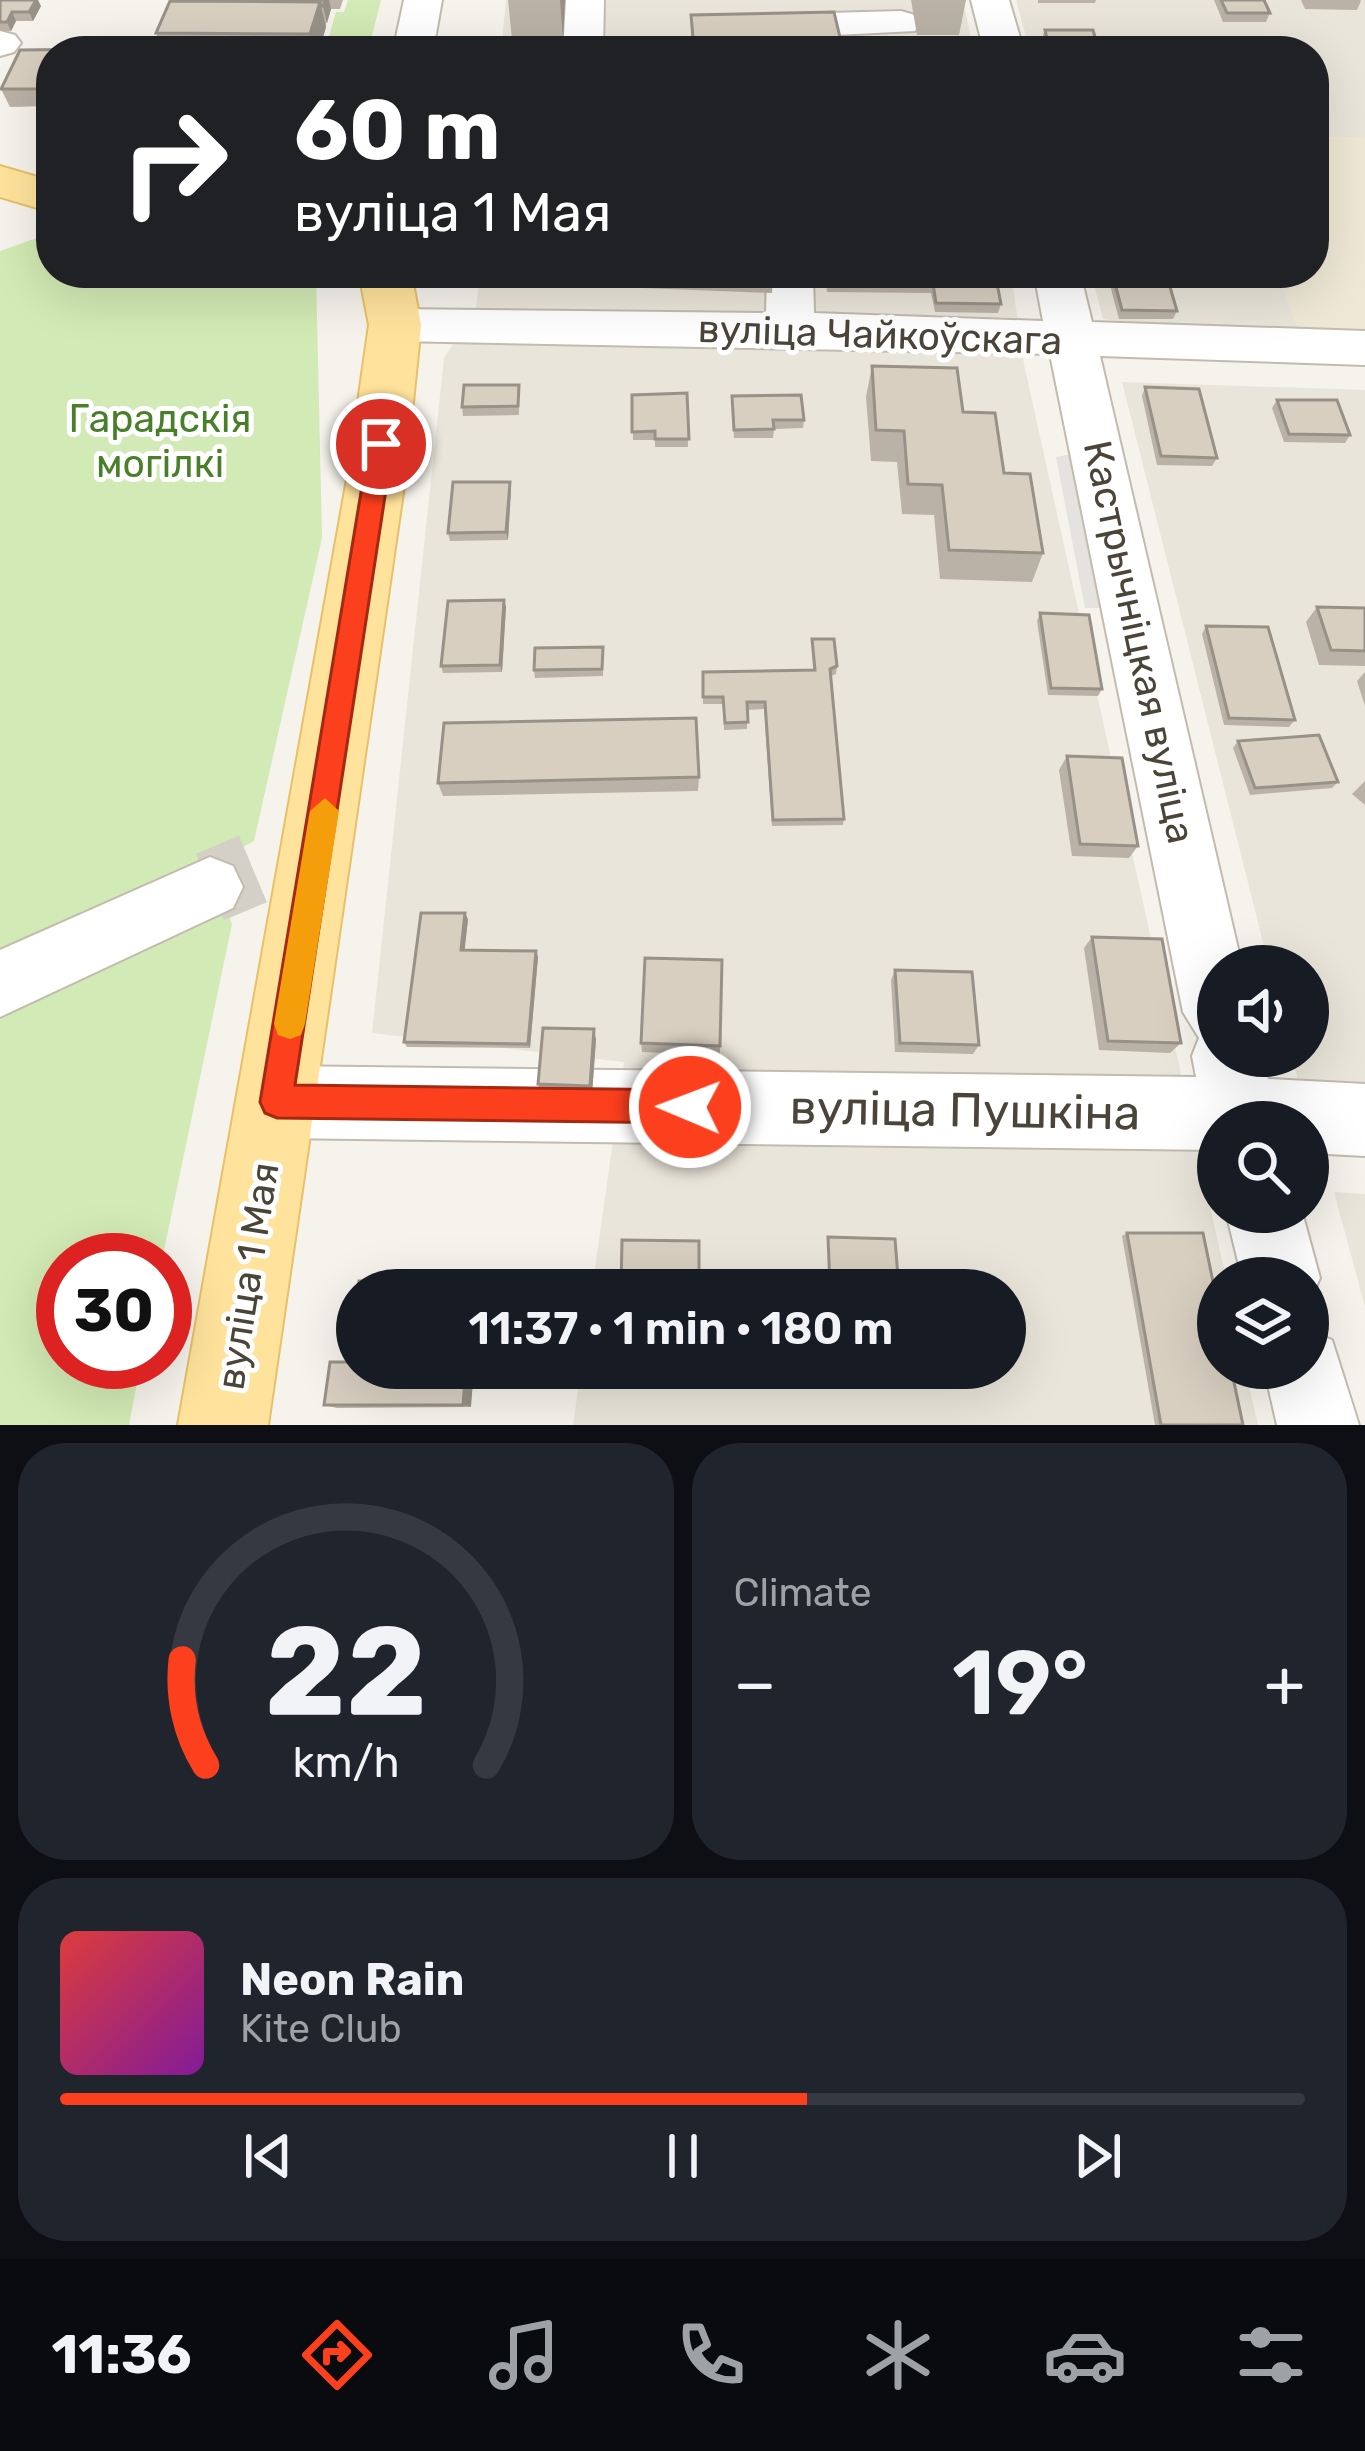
<!DOCTYPE html>
<html lang="en">
<head>
<meta charset="utf-8">
<style>
	body { margin:0; font-family:Rubik,sans-serif; background:#20242c; color:#f1f3f6; height:100vh; display:flex; flex-direction:column; font-size:45px; white-space:nowrap }
	* { box-sizing:border-box; margin:0 }
	p { font-size:39px; color:#9ea1a6 }
	.icon { flex:none; width:66px; height:66px; fill:none; stroke:currentColor; stroke-width:2; stroke-linecap:round; stroke-linejoin:round }
	.map { position:relative; height:1425px; overflow:hidden }
	.details { display:flex; flex-direction:column; gap:18px; padding:18px; background:#0d0f14; flex:1 }
	.details>* { flex:none }
	.hud { position:absolute; left:36px; top:36px; width:1293px; height:252px; border-radius:48px; box-shadow:0 12px 48px #0002; background:#202124; color:#fff; overflow:hidden }
	.buttons { position:absolute; left:1197px; top:945px; display:grid; gap:24px }
	.buttons a { display:grid; place-items:center; width:132px; height:132px; border-radius:50%; background:#171b24; box-shadow:0 12px 48px #0002; font-size:60px }
	.speed { position:absolute; left:36px; top:1233px; display:flex; gap:24px; font-size:60px; font-weight:700; text-align:center }
	.speed>* { display:grid; place-content:center; width:156px; height:156px; border-radius:50%; background:#171b24; box-shadow:0 12px 48px #0002; line-height:1 }
	.speed .limit { border:18px solid #d22; background:#fff; color:#111 }
	.pin { position:absolute; display:grid; place-items:center; width:102px; height:102px; color:#fff; margin:-51px; border:6px solid #fff; border-radius:50%; box-shadow:0 3px 12px #0007 }
	.me { position:absolute; width:132px; margin:-66px; rotate:271deg; stroke-linejoin:round; filter:drop-shadow(0 0 9px #0008) }
	.turn { display:flex; align-items:center; gap:42px; height:252px; padding:0 60px; font-size:54px }
	.turn .icon { width:156px; height:156px; stroke-width:2.5 }
	.turn b { display:block; font-size:84px; line-height:102px }
	.big { font-size:90px; font-weight:600; line-height:1.1 }
	.details .tile { flex:1; display:flex; flex-direction:column; justify-content:center; gap:18px; min-width:0; padding:0 42px; border-radius:48px; background:#20242c }
	.details .dial { align-items:center; gap:0 }
	.dial svg { height:312px; overflow:visible; fill:none; stroke:#363941; stroke-width:7; stroke-linecap:round; text-anchor:middle }
	.dial text { fill:#f1f3f6; stroke:none }
	.song { display:flex; align-items:center; gap:36px }
	.cover { width:144px; height:144px; border-radius:18px; background:linear-gradient(135deg,hsl(0 70% 55%),hsl(290 70% 35%)) }
	.played { height:12px; border-radius:6px; background:linear-gradient(90deg,#fc3f1d 60%,#363941 60%) }
	.keys { display:flex; justify-content:space-around; direction:ltr }
	.heat { display:flex; justify-content:space-between; align-items:center; font-size:66px; direction:ltr }
	.details .tiles { flex:1; display:grid; gap:18px; grid-template-columns:1fr 1fr }
	.tile:last-child { grid-column:span 2 }
	.trip { position:absolute; left:336px; top:1269px; width:690px; height:120px; border-radius:60px; background:#171b24; box-shadow:0 12px 48px #0002; font-weight:600; line-height:120px; text-align:center }
	.menu { display:flex; height:192px; justify-content:space-around; align-items:center; background:#090b0e; color:#9ea1a6 }
	.menu .icon { width:84px; height:84px }
	.menu .selected { color:#fc3f1d }
	.menu b { font-size:54px; color:#f1f3f6 }
	.map>svg:first-child { display:block }
</style>
</head>
<body>
<div class="map">
<svg width="1365" height="1425" viewBox="0 0 1365 1425">
	<rect width="100%" height="100%" fill="#f6f3ec"/>
	<g fill="#eae5da">
		<polygon points="506,0 963,0 974,51 501,51"/>
		<polygon points="1016,0 1365,0 1365,138 1314,137 1314,51 1030,51"/>
		<polygon points="480,273 1011,273 1024,364 1226,1278 1218,1278 1218,1368 1245,1368 1258,1425 573,1425 581,1368 1005,1368 1005,1290 592,1290 624,1062 372,1033 444,358 476,308"/>
		<polygon points="1091,273 1277,273 1303,341 1103,319"/>
		<polygon points="1122,382 1365,390 1365,1086 1299,1085 1292,1056 1308,1056 1308,966 1269,966"/>
		<polygon points="1334,1192 1365,1194 1365,1307"/>
	</g>
	<polygon fill="#efe8d6" points="1314,137 1365,138 1365,342 1303,341 1277,273 1314,273"/>
	<g fill="#d2eab5">
		<polygon points="348,0 381,0 369,47 326,47 336,12 344,12"/>
		<polygon points="51,233 51,273 316,273 322,538 254,841 239,849 256,901 229,915 232,924 162,1260 63,1260 63,1362 141,1362 129,1425 0,1425 0,251"/>
	</g>
	<polygon fill="#e5e3e0" points="1087,451 1120,608 1085,608 1056,457"/>
	<g fill="none" stroke-linecap="round" stroke-linejoin="round">
		<polyline stroke="#d4d0c8" stroke-width="72" stroke-dasharray="72 36" stroke-linecap="butt" points="210,887 253,869"/>
		<defs>
			<g id="minor">
				<polygon points="404,0 442,0 433,51 393,51"/>
				<polygon points="566,0 604,0 603,51 563,51"/>
				<polygon points="971,0 1009,0 1024,51 984,51"/>
				<polygon points="901,11 915,15 920,23 915,31 757,39 738,27 757,15"/>
				<polygon points="0,31 15,35 21,43 14,52 0,56"/>
				<polygon points="767,273 813,273 814,313 1043,321 1034,273 1080,273 1092,322 1365,331 1365,365 1100,356 1242,966 1218,966 1218,1056 1262,1056 1268,1079 1365,1084 1365,1156 1308,1153 1308,1122 1218,1122 1218,1150 276,1138 251,1127 240,1102 251,1077 276,1066 1196,1077 1192,1056 1199,1038 1183,1012 1050,354 395,341 378,337 371,325 378,313 395,309 766,313"/>
				<polygon points="210,857 233,866 243,887 233,908 0,1017 0,950"/>
				<polygon points="1226,1212 1302,1212 1320,1278 1308,1305 1308,1278 1242,1278"/>
				<polygon points="1308,1330 1332,1340 1359,1425 1277,1425 1264,1368 1308,1368"/>
			</g>
			<g id="major">
				<polygon points="0,166 51,181 51,212 0,197"/>
				<polygon points="359,273 411,273 421,325 405,479 268,1425 178,1425 347,479 369,325"/>
			</g>
		</defs>
		<use href="#minor" stroke="#c2bbae" stroke-width="4"/>
		<use href="#major" stroke="#e6c16a" stroke-width="4"/>
		<use href="#minor" fill="#fff" fill-rule="evenodd"/>
		<use href="#major" fill="#ffe39c" fill-rule="evenodd"/>
	</g>
	<g fill="#bab2a6">
		<polygon points="0,0 41,6 33,21 16,21 11,31 0,31"/>
		<polygon points="264,0 343,0 340,9 331,9 327,23 326,23 326,27 319,51 162,51 156,33 264,2"/>
		<polygon points="508,0 565,0 563,40 559,40 560,51 506,51 512,40"/>
		<polygon points="911,0 966,0 959,35 917,35"/>
		<polygon points="1038,0 1096,0 1095,3 1038,3"/>
		<polygon points="1214,0 1264,0 1270,13 1266,22 1223,22"/>
		<polygon points="1301,0 1360,0 1361,1 1357,10 1305,9"/>
		<polygon points="691,15 842,46 841,51 691,51"/>
		<polygon points="1045,30 1099,51 1046,51 1042,38"/>
		<polygon points="108,49 109,51 51,51 51,106 10,107 1,89 20,50"/>
		<polygon points="566,273 773,273 772,293 567,285"/>
		<polygon points="825,273 995,273 1001,304 998,313 935,312 931,293 827,292"/>
		<polygon points="1114,280 1177,311 1173,319 1119,319 1111,289"/>
		<polygon points="872,366 963,412 1004,473 1043,553 1032,582 940,579 934,515 902,514 897,462 871,461 866,397"/>
		<polygon points="519,385 519,415 463,416 462,407"/>
		<polygon points="1145,387 1217,458 1212,466 1157,465 1142,396"/>
		<polygon points="687,393 688,447 655,447 655,440 633,440 632,395"/>
		<polygon points="732,396 804,420 803,428 774,429 773,438 734,438"/>
		<polygon points="1277,400 1350,435 1345,443 1284,442 1272,408"/>
		<polygon points="510,482 511,490 508,540 450,541 448,533"/>
		<polygon points="504,600 506,607 502,672 443,673 441,666"/>
		<polygon points="1317,607 1365,608 1365,666 1319,665 1306,622"/>
		<polygon points="1040,613 1102,689 1098,696 1048,695 1037,621"/>
		<polygon points="1206,626 1295,720 1289,727 1224,725 1202,634"/>
		<polygon points="812,639 837,666 836,674 831,676 844,819 843,825 772,826 764,709 747,710 747,729 724,730 723,704 703,704 703,672 813,670"/>
		<polygon points="603,647 603,676 535,678 534,670"/>
		<polygon points="1365,672 1365,706 1357,681"/>
		<polygon points="1238,741 1338,782 1332,788 1250,795 1233,748"/>
		<polygon points="1067,756 1138,846 1129,858 1072,856 1059,770"/>
		<polygon points="699,777 698,791 443,796 438,783"/>
		<polygon points="1365,781 1365,805 1352,794"/>
		<polygon points="468,919 464,951 536,951 538,957 530,1048 407,1047 404,1042"/>
		<polygon points="1092,937 1181,1043 1170,1053 1099,1050 1084,948"/>
		<polygon points="895,970 979,1045 973,1054 895,1052 891,980"/>
		<polygon points="596,1039 592,1094 541,1093 538,1084"/>
		<polygon points="641,1043 720,1046 720,1055 642,1052"/>
		<polygon points="1127,1233 1243,1425 1155,1425 1122,1236"/>
		<polygon points="357,1362 471,1407 337,1408 324,1405"/>
	</g>
	<g fill="#979187">
		<polygon points="36,0 38,0 41,6 33,21 29,12"/>
		<polygon points="325,0 329,0 331,9 327,23 323,6"/>
		<polygon points="560,0 565,0 563,40"/>
		<polygon points="320,2 326,27 319,51 314,51 310,34"/>
		<polygon points="12,12 16,21 11,31 7,22"/>
		<polygon points="510,482 511,490 508,540 506,532"/>
		<polygon points="504,600 506,607 502,672 500,665"/>
		<polygon points="465,913 468,919 464,956 461,950"/>
		<polygon points="536,951 538,957 530,1048 528,1044"/>
		<polygon points="594,1029 596,1039 592,1094 590,1086"/>
		<polygon points="466,1368 474,1368 471,1407 463,1405"/>
	</g>
	<g fill="#d8cfc1" stroke="#979187" stroke-width="3">
		<polygon points="0,0 36,0 29,12 12,12 7,22 0,22"/>
		<polygon points="264,0 325,0 323,6 321,6 320,2 264,2"/>
		<polygon points="1221,0 1264,0 1270,13 1227,13"/>
		<polygon points="170,1 320,2 310,34 156,33"/>
		<polygon points="834,12 842,46 694,49 691,15"/>
		<polygon points="1045,30 1093,30 1099,51 1050,51"/>
		<polygon points="559,39 559,51 506,51 506,40"/>
		<polygon points="919,45 979,47 979,51 920,51"/>
		<polygon points="108,49 107,51 51,51 51,89 1,89 20,50"/>
		<polygon points="698,273 773,273 773,276"/>
		<polygon points="936,273 995,273 1001,304 936,303 933,284"/>
		<polygon points="1114,280 1168,280 1177,311 1122,310"/>
		<polygon points="872,366 957,368 963,412 995,413 1004,473 1030,474 1043,553 949,550 942,485 908,484 904,431 876,430"/>
		<polygon points="464,385 519,385 518,406 462,407"/>
		<polygon points="1145,387 1199,389 1217,458 1161,456"/>
		<polygon points="687,393 689,439 655,439 655,431 632,432 632,395"/>
		<polygon points="801,395 804,420 773,420 774,429 734,430 732,396"/>
		<polygon points="1277,400 1337,400 1350,435 1289,434"/>
		<polygon points="453,482 510,482 506,532 448,533"/>
		<polygon points="504,600 500,665 441,666 448,601"/>
		<polygon points="1317,607 1365,608 1365,651 1331,650"/>
		<polygon points="1040,613 1089,615 1102,689 1051,688"/>
		<polygon points="1206,626 1268,627 1295,720 1229,718"/>
		<polygon points="812,639 834,639 837,666 830,669 844,819 773,820 765,702 747,702 748,722 725,723 723,697 703,697 703,672 815,670"/>
		<polygon points="603,647 602,669 534,670 535,648"/>
		<polygon points="696,718 699,777 438,783 444,723"/>
		<polygon points="1319,735 1338,782 1255,788 1238,741"/>
		<polygon points="1067,756 1122,758 1138,846 1080,844"/>
		<polygon points="421,913 465,913 461,950 536,951 528,1044 404,1042"/>
		<polygon points="1092,937 1162,939 1181,1043 1108,1041"/>
		<polygon points="645,958 722,960 720,1046 641,1043"/>
		<polygon points="895,970 972,972 979,1045 900,1043"/>
		<polygon points="543,1028 594,1029 590,1086 538,1084"/>
		<polygon points="1127,1233 1203,1233 1218,1306 1218,1368 1231,1368 1243,1425 1161,1425"/>
		<polygon points="828,1237 895,1239 899,1290 800,1290 800,1285 830,1286"/>
		<polygon points="622,1240 699,1241 699,1290 621,1290"/>
		<polygon points="463,1280 462,1290 358,1290 359,1281"/>
		<polygon points="330,1362 357,1362 357,1368 466,1368 463,1405 324,1405"/>
	</g>
	<polygon fill="#fc3f1d" stroke="#a42913" stroke-width="3" points="381,435 393,444 295,1085 690,1090 702,1095 707,1107 702,1118 690,1123 277,1118 265,1113 260,1102 369,444"/>
	<polygon fill="#f59e0b" points="325,798 339,811 305,1024 301,1035 290,1039 278,1035 274,1024 310,811"/>
	<g text-anchor="middle" dominant-baseline="central" stroke-width="10" stroke-linejoin="round" paint-order="stroke">
		<g font-size="39" fill="#4b4439" stroke="#fff">
			<text transform="translate(880 335) rotate(2)">вуліца Чайкоўскага</text>
			<text transform="translate(1139 642) rotate(78)">Кастрычніцкая вуліца</text>
			<text transform="translate(248 1276) rotate(-81)">вуліца 1 Мая</text>
		</g>
		<g font-size="39" fill="#4a7f2a" stroke="#fff">
			<text x="160" y="419">Гарадскія<tspan x="160" dy="45">могілкі</tspan></text>
		</g>
		<g font-size="48" fill="#4b4439" stroke="#fff">
			<text transform="translate(965 1110) rotate(1)">вуліца Пушкіна</text>
		</g>
	</g>
</svg>
<div class="buttons">
<a><svg class="icon" aria-label="sound" viewBox="0 0 24 24"><path d="M4 9h4l5-4v14l-5-4H4zM17 9q2 3 0 6"/></svg></a>
<a><svg class="icon" aria-label="search" viewBox="0 0 24 24"><circle cx="10" cy="10" r="6"/><path d="M15 15l6 6"/></svg></a>
<a><svg class="icon" aria-label="layers" viewBox="0 0 24 24"><path d="M12 4l9 5-9 5-9-5zM3 14l9 5 9-5"/></svg></a>
</div>
<div class="speed"><div class="limit">30</div></div>
<div class="pin" style="left:381px;top:444px;background:#d93025"><svg class="icon" aria-label="arrive" viewBox="0 0 24 24"><path d="M6 21V4h12l-3 4 3 4H6"/></svg></div>
<svg class="me" style="left:690px;top:1107px" viewBox="-20 -20 40 40"><circle r="17" fill="#fc3f1d" stroke="#fff" stroke-width="3"/><path d="M0-11L8 9 0 5-8 9z" fill="#fff"/></svg>
<div class="trip">11:37 · 1 min · 180 m</div>
<div class="hud">
<div class="turn"><svg class="icon" aria-label="right" viewBox="0 0 24 24"><path d="M7 20v-9h11M14 6l5 5-5 5"/></svg><div><b>60 m</b>вуліца 1 Мая</div></div>
</div>
</div>
<section class="details">
<div class="tiles">
<div class="tile dial"><svg viewBox="0 0 100 80">
<path d="M14 69A42 42 0 1 1 86 69"/>
<path d="M14 69A42 42 0 0 1 8 42" stroke="#fc3f1d"/>
<text x="50" y="56" font-size="32" font-weight="700">22</text>
<text x="50" y="72" font-size="11">km/h</text>
</svg></div>
<div class="tile"><p>Climate</p>
<div class="heat"><a>−</a><b class="big">19°</b><a>+</a></div>
</div>
<div class="tile">
<div class="song"><i class="cover"></i><div><b>Neon Rain</b><p>Kite Club</p></div></div>
<div class="played"></div>
<div class="keys"><svg class="icon" aria-label="previous" viewBox="0 0 24 24"><path d="M18 5L8 12l10 7zM5 5v14"/></svg><svg class="icon" aria-label="pause" viewBox="0 0 24 24"><path d="M8 5v14M16 5v14"/></svg><svg class="icon" aria-label="next" viewBox="0 0 24 24"><path d="M6 5l10 7-10 7zM19 5v14"/></svg></div>
</div>
</div>
</section>
<nav class="menu">
<b>11:36</b>
<svg class="icon selected" aria-label="directions" viewBox="0 0 24 24"><path d="M12 3l9 9-9 9-9-9zM9 14v-3h6M13 9l2 2-2 2"/></svg>
<svg class="icon" aria-label="music" viewBox="0 0 24 24"><path d="M9 18V5l10-2v13"/><circle cx="6" cy="18" r="3"/><circle cx="16" cy="16" r="3"/></svg>
<svg class="icon" aria-label="phone" viewBox="0 0 24 24"><path d="M5 4h4l2 5-3 2q2 4 5 5l2-3 5 2v4C11 20 4 13 5 4z"/></svg>
<svg class="icon" aria-label="climate" viewBox="0 0 24 24"><path d="M12 3v18M4 7l16 10M4 17L20 7"/></svg>
<svg class="icon" aria-label="car" viewBox="0 0 24 24"><path d="M5 17H2v-5l4-1 3-4h7l3 4 3 1v5h-3M9 17h6M6 11h13"/><circle cx="7" cy="17" r="2"/><circle cx="17" cy="17" r="2"/></svg>
<svg class="icon" aria-label="filters" viewBox="0 0 24 24"><path d="M4 7h16M4 17h16"/><circle cx="9" cy="7" r="2"/><circle cx="15" cy="17" r="2"/></svg>
</nav>
</body>
</html>
